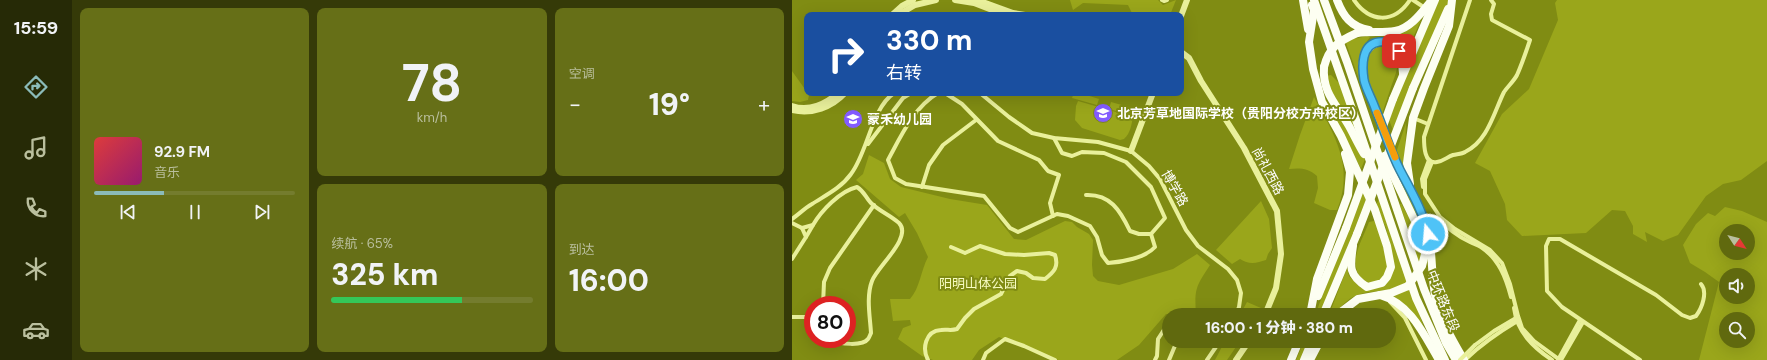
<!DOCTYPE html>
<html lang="zh">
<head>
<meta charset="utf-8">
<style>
	body { margin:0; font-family:"DM Sans","Noto Sans SC",sans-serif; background:#666f17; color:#f1f3f6; height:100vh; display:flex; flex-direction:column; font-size:15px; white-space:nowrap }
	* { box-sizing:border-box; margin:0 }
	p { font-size:13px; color:#babf9e }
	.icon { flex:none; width:22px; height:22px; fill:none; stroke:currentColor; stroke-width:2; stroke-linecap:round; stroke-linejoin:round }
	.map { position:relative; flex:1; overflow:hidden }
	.details { display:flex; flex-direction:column; gap:8px; padding:8px; background:#353a08; width:720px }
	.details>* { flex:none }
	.guide { position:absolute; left:12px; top:12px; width:380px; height:84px; border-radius:8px; box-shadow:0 4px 16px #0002; background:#1a4fa0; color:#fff; overflow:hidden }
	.needle { width:26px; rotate:126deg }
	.tools { position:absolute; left:927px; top:224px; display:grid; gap:8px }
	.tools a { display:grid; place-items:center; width:36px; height:36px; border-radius:50%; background:#60690e; box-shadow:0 4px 16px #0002; font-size:20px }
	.speed { position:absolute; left:12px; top:296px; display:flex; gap:8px; font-size:20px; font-weight:700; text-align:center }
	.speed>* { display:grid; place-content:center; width:52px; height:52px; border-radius:50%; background:#60690e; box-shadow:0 4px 16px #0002; line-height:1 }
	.speed .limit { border:6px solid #d22; background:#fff; color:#111 }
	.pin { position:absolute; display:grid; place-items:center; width:34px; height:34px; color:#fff; margin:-17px; border-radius:8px; box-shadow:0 2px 6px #0006 }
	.me { position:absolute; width:44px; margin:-22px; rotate:343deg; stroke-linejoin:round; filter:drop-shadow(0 0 3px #0008) }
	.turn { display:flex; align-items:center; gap:14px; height:84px; padding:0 16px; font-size:18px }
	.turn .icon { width:52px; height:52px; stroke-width:2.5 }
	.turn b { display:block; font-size:28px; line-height:34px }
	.big { font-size:30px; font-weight:800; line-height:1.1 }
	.details .card { flex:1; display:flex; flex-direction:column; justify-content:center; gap:6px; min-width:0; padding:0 14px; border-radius:8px; background:#666f17 }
	.details .dial { align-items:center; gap:0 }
	.dial b { font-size:52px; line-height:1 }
	.song { display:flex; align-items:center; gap:12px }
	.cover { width:48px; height:48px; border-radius:6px; background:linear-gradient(135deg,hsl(0 70% 55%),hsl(320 70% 35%)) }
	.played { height:4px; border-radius:2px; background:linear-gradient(90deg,#8bbbb9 35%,#747c2e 35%) }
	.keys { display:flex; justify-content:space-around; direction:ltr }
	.heat { display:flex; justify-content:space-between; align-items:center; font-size:22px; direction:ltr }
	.charge { height:6px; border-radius:3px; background:linear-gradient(90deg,#34c759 65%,#747c2e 0) }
	.details .tiles { flex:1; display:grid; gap:8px; grid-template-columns:repeat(3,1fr) }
	.card:first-child { grid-row:span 2 }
	.trip { position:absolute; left:370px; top:308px; width:234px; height:40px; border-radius:20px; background:#60690e; box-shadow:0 4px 16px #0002; font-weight:800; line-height:40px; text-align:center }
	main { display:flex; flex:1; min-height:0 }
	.menu { display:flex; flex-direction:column; width:72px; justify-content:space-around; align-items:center; background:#262a06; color:#babf9e }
	.menu .icon { width:28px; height:28px }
	.menu .current { color:#8bbbb9 }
	.menu b { font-size:18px; color:#f1f3f6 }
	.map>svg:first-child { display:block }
</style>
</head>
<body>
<main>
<nav class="menu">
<b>15:59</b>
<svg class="icon current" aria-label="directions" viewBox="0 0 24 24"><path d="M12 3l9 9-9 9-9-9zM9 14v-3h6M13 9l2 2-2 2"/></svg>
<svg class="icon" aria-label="music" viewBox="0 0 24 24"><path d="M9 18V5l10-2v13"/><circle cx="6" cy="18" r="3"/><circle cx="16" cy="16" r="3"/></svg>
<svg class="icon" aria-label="phone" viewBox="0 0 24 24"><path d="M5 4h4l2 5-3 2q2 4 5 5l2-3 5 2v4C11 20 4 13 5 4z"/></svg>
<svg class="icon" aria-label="climate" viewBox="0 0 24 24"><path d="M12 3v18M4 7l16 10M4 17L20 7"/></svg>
<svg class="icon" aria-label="car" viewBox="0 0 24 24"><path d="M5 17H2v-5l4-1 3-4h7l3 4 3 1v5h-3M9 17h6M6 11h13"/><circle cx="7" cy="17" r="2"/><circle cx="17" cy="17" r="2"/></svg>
</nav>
<section class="details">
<div class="tiles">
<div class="card">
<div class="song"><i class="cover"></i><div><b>92.9 FM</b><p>音乐</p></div></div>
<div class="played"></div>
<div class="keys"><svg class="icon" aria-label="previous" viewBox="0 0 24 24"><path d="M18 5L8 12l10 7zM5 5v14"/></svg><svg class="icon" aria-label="pause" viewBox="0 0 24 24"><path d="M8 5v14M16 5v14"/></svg><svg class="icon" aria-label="next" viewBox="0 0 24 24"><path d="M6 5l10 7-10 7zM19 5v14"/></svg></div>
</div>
<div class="card dial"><b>78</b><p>km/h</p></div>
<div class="card"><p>空调</p>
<div class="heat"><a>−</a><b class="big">19°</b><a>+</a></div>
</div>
<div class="card"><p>续航 · 65%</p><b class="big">325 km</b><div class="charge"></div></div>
<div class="card"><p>到达</p><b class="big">16:00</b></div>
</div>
</section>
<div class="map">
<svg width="975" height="360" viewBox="0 0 975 360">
	<rect width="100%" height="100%" fill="#808c13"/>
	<g fill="#9aa61b" fill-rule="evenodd">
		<polygon points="278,0 366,0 371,5 384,0 378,15 343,15 340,13 336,5 291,3 281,10"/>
		<polygon points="647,0 658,0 631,56 601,130 597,120 611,83"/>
		<polygon points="765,0 975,0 975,161 949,180 931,184 914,196 886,235 871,241 853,232 855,242 841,234 841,226 833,211 820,210 794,233 730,236 715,220 713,204 698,171 683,163 710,114 737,89 766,20 763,3"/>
		<polygon points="629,20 612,58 592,38 594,35 618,28"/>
		<polygon points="575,36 578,37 570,48 569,62 576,99 572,93 554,43 557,40"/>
		<path d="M 587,45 C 614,50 606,68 599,87 C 596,96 593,105 590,114 L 588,114 L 579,91 L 575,75 L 573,60 L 579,49 Z"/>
		<polygon points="0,71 15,92 17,95 16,100 8,102 0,101"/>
		<polygon points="539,75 550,86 566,134 538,95 534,76"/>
		<polygon points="282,93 288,93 307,99 305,105 280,98"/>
		<path d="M 522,97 C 542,134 563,167 545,210 L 538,210 L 522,203 L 526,188 L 525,176 C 516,168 508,168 497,169 L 508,135 Z"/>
		<polygon points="532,98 558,132 573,159 569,169"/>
		<path d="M 286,101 L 341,117 C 339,126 339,132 332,139 L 328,140 L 290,128 L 283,120 L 284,106 Z"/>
		<polygon points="319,102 344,109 341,116 317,109"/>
		<polygon points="614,123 613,159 614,176 604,153"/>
		<path d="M 77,155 L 92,163 L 98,179 L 109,187 L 158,199 L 195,205 L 222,239 L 234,240 L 273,221 L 280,222 L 285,227 L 297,234 L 301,240 L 300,265 L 301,276 L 306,281 L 327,285 L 381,269 L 405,254 L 418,265 C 405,285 402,288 404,313 L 404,315 L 374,314 L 347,345 L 325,360 L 266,360 L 207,337 L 187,350 L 180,360 L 141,360 L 130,356 L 106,339 L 111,328 L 119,325 L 118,320 L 101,321 L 98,299 L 118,299 C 128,288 129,270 136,257 L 125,233 L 113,213 L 107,217 L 64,180 L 71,174 Z"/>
		<polygon points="601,162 630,223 631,230 599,167"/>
		<polygon points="571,191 575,197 533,305 528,315 523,315"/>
		<path d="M 587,199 L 616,281 C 600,294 582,289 565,295 C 555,299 548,308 541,315 L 537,315 L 555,268 L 557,276 L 569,288 L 598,278 L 598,246 L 594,228 L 584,205 Z"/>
		<path d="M 469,201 L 477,219 L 480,248 L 476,254 L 474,260 C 465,263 457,265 448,259 L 440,264 L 424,250 Z"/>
		<polygon points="609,203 629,240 631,251 627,264 608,205"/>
		<path d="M 933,207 L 950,211 L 975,222 L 975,360 L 907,360 L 927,282 L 913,272 L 898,263 L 891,245 L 904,224 L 916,213 L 923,216 ZM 934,231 L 956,231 L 956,253 L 934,253 ZM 934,275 L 956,275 L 956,297 L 934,297 ZM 934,319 L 956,319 L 956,341 L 934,341 Z"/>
		<path d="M 582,221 L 585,225 C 588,235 596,259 595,267 C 593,291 560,288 564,257 C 566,245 573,233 577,222 Z"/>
		<polygon points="618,287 631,325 628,323 617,308 600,295"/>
		<polygon points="455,302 469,308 466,315 448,315"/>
		<polygon points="433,341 448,341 435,360 423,360"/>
		<polygon points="512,341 517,341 509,360 504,360"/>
	</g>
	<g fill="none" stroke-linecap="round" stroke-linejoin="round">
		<g stroke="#e9f09b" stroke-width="4">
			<polyline points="370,0 372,1 375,0"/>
			<path d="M 562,0 C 578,23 602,24 618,0"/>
			<polyline points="621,0 633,8"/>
			<path d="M 678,0 L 632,137 C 632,145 632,165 645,162 C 652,161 655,157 661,155 C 665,154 670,154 673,152 C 696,141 702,112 712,92 C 716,86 722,81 725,75 C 730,64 734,52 738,40 L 700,20 L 699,14 L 702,4 L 699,0"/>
			<path d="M 146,93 C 122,107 109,136 96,160 L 103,178 L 114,184 L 192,196 L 218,228 L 226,232 L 265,214 L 276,216 L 298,226 L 305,237 L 310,255 L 316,263 C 330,262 353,258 363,247 L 359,234"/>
			<polyline points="153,93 170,104 206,141 247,160 256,171 267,175 258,203 261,216"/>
			<polyline points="188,93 217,117 240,133 262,138 306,142 339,151 357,166 368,179 394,230 406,246 436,269 445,280 449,293 447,307 444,315"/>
			<polyline points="621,118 636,124"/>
			<path d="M 262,138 L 270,153 L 280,156 L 290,152 L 312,153 L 334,162 L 359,187 L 373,218 L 359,234 L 347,234 L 338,231 C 328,210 318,194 294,195"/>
			<polyline points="76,144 111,98 119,93"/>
			<polyline points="640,162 633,179 633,194 648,217 663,229 698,250 710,263 718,284 726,316 730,328 742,341 768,360"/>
			<polyline points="130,187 137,165 151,145 184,120"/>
			<polyline points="631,187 630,179 637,160"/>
			<path d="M 646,217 C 653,227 667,237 678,242 C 682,244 686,245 689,247 C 707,259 714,278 719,297"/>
			<path d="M 0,219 C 7,214 13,208 20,204 C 34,195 49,188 59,174 C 76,152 79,109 102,93"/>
			<polyline points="0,223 10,228 14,237 0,259"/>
			<path d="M 10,228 L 21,225 C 29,211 48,191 65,187 C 73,192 73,197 79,203 C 87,211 98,215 107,223 C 121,237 85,267 80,281 C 74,297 78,316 79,333 C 78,335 77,338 76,339 C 71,346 47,345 41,339"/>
			<polyline points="14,237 21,225"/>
			<polyline points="598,302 613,318 634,360"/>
			<polyline points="31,305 32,282 38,268 82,205"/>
			<path d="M 722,308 C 725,332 741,347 760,360"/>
			<polyline points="0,317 21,317"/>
			<polyline points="683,345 702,331 724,318"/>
			<path d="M 136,360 C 130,349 133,331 149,330 C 155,329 159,331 165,329 L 173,318 L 182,309 L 209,294 L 218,276 L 225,271 L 234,273 L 241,278 L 253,279 C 262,272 267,267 263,255 L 257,253 L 232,255 L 213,254 L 188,246 L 173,253 L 159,247"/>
			<polyline points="191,360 194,353 213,339 232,346 263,360"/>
			<polyline points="363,360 365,356 366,339 377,322"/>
			<polyline points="377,360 385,341"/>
			<polyline points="415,360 428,341"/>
			<path d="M 673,360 C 689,344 707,332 727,320"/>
			<polyline points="766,360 788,320"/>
			<polyline points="769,360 791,322"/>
			<path d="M 848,360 L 770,307 L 755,291 L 754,246 L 757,239 L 768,239 L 864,295 L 890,315 L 898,318 L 904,316 C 910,308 916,292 909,284"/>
		</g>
		<g stroke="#e9f09b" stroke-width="6">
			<polyline points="163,0 182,3 213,15"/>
			<polyline points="185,0 221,13 233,15"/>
			<polyline points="100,15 110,6 121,0"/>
			<polyline points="106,15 123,5 144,0"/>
			<polyline points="389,16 395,0"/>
			<polyline points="389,52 397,58 409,81 452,148 485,211 489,254 484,288 473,315"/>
			<path d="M 0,106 C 17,112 34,104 46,93"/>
			<path d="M 0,110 C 20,115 40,107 53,93"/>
			<polyline points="339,151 361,93"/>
			<polyline points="444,360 457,341"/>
		</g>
		<g stroke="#fdfff2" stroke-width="8">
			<polyline points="511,0 516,29"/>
			<polyline points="522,0 565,123 624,298 653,360"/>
			<polyline points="532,0 555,62 632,289 654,343 664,360"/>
			<path d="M 545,0 C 551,16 559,27 577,30"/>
			<path d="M 520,5 L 522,10 L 517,42 L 521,69 L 530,102 L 549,136 L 583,210 L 595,246 L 599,267 L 595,277 L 590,283 L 575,287 C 556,275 558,266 561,246"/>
			<path d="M 565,33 C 578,31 591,33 603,31 C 619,28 630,12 639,1"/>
			<path d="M 532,67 C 530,93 545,105 557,126 C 562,135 566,144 572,154"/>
			<path d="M 611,73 C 610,66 611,58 608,52 C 598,33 573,42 571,61 C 568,77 578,94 583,108 C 591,128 598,150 608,170 C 617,187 626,203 633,222 C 642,247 638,274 644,300 C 647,317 663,345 672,360"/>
			<polyline points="621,88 656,9"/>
			<polyline points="601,99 643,0"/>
			<polyline points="592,156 631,238 633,254"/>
			<polyline points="618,184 615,163 621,118 632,88 657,26 660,0"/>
			<path d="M 588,295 C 619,304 632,335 647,360"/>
			<polyline points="526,296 554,228"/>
			<polyline points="518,315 525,279 556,195 558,172 553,154"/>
			<polyline points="531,315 565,234"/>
			<polyline points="545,315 566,299 599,293 616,286"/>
			<polyline points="499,360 507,341"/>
			<polyline points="512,360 520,341"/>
			<polyline points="518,360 528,341"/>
		</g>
		<polyline stroke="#e9f09b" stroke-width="4" points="668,360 683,345"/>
		<g stroke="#fdfff2" stroke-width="8">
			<path d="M 532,67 C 537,47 547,41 565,33"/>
			<polyline points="554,228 601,99"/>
			<polyline points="565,234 621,88"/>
			<polyline points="616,286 630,266 633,254"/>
		</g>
	</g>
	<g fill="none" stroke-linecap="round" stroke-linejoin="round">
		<defs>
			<path id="route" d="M 607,51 C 602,45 596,41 587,42 C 569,44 570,67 572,80 C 574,89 580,99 583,108 C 592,129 598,151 608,170 C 619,191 631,211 636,234"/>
		</defs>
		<use href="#route" stroke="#337fa1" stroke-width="10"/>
		<use href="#route" stroke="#4fc3f7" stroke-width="7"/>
		<polyline stroke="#f59e0b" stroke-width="7" points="585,113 603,157"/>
	</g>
	<defs>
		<symbol id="school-disc" viewBox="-11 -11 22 22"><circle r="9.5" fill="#835bff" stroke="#808c13"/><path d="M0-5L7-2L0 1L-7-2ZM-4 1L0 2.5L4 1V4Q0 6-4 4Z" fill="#fff"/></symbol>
	</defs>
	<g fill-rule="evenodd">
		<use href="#school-disc" x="300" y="102" width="22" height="22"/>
		<use href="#school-disc" x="50" y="108" width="22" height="22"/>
	</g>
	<g text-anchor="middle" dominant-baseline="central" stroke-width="4" stroke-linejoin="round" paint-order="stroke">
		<g font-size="13" font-weight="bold" fill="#fff" stroke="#808c13" text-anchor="start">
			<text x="325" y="113">北京芳草地国际学校（贵阳分校方舟校区）</text>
			<text x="75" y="119">蒙禾幼儿园</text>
		</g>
		<g font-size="13" fill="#fff" stroke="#808c13">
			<text transform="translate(476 171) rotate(62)">尚礼西路</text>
			<text transform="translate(383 188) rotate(60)">博学路</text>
			<text transform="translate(651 301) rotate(68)">中环路东段</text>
		</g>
		<g font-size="13" fill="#f7fcc2" stroke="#808c13">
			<text x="186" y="283">阳明山体公园</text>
		</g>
	</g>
</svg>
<div class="tools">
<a><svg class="needle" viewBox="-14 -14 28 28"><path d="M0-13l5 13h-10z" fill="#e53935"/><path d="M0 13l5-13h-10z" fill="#babf9e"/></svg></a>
<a><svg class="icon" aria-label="sound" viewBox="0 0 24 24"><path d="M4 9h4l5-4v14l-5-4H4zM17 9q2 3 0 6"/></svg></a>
<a><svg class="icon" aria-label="search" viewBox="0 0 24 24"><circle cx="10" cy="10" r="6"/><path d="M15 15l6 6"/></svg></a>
</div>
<div class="speed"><div class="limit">80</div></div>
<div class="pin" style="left:607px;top:51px;background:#d93025"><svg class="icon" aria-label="arrive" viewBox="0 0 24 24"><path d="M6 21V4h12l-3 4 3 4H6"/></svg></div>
<svg class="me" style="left:636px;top:234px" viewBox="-20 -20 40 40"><circle r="17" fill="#4fc3f7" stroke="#fff" stroke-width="3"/><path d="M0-11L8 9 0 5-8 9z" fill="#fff"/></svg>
<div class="trip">16:00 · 1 分钟 · 380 m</div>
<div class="guide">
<div class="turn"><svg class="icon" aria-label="right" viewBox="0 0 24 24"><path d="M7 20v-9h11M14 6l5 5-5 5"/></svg><div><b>330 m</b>右转</div></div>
</div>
</div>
</main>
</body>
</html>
